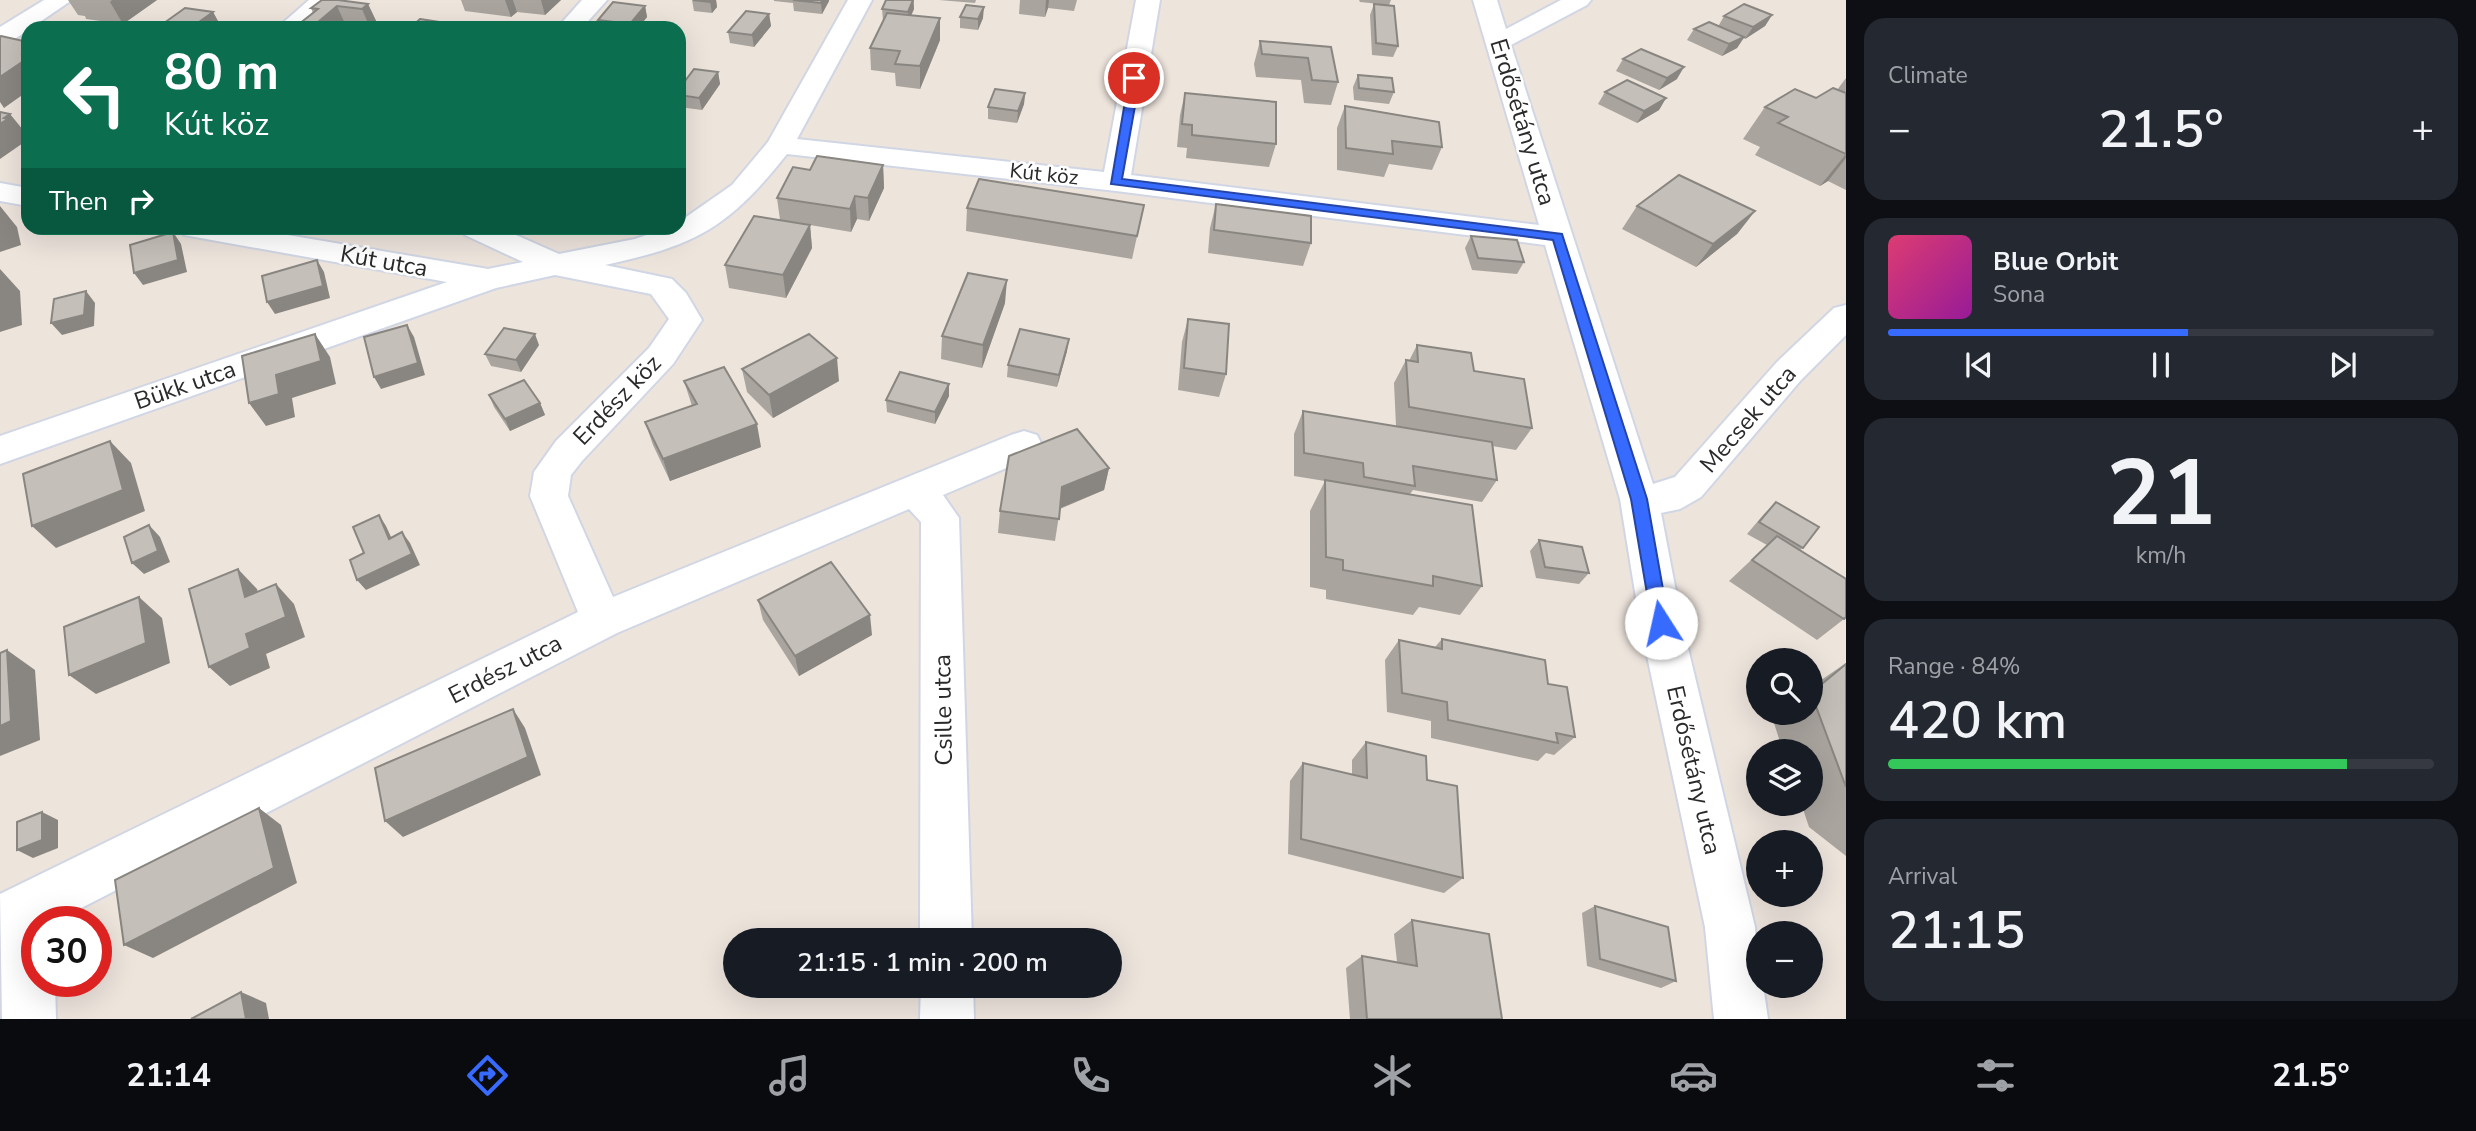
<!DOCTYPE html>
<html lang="en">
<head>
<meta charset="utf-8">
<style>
	body { margin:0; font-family:"Nunito Sans",sans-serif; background:#242831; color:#f1f3f6; height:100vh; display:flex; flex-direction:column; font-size:26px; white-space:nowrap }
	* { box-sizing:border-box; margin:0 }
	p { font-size:23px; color:#9ea1a6 }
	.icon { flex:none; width:38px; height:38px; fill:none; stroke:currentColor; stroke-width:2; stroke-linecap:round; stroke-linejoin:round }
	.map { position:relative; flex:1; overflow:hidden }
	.sheet { display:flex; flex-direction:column; gap:18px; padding:18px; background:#0d0f14; width:630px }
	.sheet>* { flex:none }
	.hud { position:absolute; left:21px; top:21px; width:665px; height:214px; border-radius:21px; box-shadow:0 7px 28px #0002; background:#0b6e4f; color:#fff; overflow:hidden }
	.fabs { position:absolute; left:1746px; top:648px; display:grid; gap:14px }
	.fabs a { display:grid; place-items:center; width:77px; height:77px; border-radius:50%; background:#171b24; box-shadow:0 7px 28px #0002; font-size:35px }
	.speed { position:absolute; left:21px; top:906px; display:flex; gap:14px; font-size:35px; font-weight:700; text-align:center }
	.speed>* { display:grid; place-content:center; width:91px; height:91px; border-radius:50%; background:#171b24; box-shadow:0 7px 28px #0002; line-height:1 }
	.speed .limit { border:10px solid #d22; background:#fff; color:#111 }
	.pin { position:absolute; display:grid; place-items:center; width:60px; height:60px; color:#fff; margin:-30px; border:4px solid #fff; border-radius:50%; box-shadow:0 2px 7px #0007 }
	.me { position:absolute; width:77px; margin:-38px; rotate:350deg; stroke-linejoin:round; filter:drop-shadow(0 0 5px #0008) }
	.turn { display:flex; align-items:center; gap:24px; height:147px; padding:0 28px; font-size:32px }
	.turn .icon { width:91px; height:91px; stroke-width:2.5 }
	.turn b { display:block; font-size:49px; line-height:60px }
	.then { display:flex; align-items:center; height:66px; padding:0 28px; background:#0003; gap:14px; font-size:26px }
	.big { font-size:52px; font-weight:600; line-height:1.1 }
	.sheet .card { flex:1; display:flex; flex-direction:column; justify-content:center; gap:10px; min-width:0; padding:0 24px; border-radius:21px; background:#242831 }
	.sheet .dial { align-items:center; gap:0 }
	.dial b { font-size:91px; line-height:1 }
	.song { display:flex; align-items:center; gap:21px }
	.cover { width:84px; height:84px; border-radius:10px; background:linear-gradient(135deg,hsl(340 70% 55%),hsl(300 70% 35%)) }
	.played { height:7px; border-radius:4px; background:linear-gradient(90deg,#376aff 55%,#363941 55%) }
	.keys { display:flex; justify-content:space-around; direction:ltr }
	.heat { display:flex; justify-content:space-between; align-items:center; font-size:38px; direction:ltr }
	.charge { height:10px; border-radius:5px; background:linear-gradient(90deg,#34c759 84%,#363941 0) }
	.trip { position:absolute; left:723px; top:928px; width:399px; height:70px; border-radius:35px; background:#171b24; box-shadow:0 7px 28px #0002; font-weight:600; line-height:70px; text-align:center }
	.tab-bar { display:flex; height:112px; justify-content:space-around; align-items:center; background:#090b0e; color:#9ea1a6 }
	.tab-bar .icon { width:49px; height:49px }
	.tab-bar .current { color:#376aff }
	.tab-bar b { font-size:32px; color:#f1f3f6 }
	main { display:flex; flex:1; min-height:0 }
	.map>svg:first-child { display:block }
</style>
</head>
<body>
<main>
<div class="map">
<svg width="1846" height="1019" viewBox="0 0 1846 1019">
	<rect width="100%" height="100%" fill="#ede4dc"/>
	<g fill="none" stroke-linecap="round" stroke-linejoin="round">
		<defs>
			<g id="street">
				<polygon points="44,0 72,0 9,43 0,45 0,27"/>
				<polygon points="309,0 336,0 304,28 277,28"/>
				<polygon points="582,0 607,0 582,28 557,28"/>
				<path d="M 848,0 L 872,0 L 797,139 L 1104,172 L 1136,0 L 1160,0 L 1131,175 L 1539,225 L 1473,0 L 1497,0 L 1506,29 L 1561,0 L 1591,0 L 1587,5 L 1511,45 L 1653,484 L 1675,477 L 1777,362 L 1834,308 L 1846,305 L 1846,335 L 1801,380 L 1701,497 L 1680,509 L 1661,513 L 1682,623 L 1755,927 L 1759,985 L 1763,985 L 1768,1019 L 1714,1019 L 1705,927 L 1640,623 L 1620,499 L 1545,245 L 1116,191 L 787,154 C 728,228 697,245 605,265 L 672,279 L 686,293 L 702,320 L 673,364 L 582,461 L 571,475 L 568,496 L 613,597 L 1011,435 L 1024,431 L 1037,435 L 1042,445 L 1037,455 L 943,495 L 959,518 L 972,940 L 920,940 L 921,522 L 909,509 L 617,633 L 54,922 L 37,922 L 37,982 L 55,982 L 56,1019 L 2,1019 L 0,894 L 578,612 L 530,496 L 534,472 L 556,441 L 649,348 L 669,319 L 651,294 L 555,275 L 496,288 L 0,464 L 0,436 L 447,282 L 195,237 L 184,235 L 180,228 L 246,228 L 488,269 L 523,262 L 465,235 L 461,228 L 500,228 L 559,254 L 635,239 L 667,228 L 679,228 L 679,222 L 732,185 L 768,142 Z"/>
				<polygon points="0,183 28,188 28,206 0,201"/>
				<polygon points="921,985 973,985 974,1019 920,1019"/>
			</g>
		</defs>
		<use href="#street" stroke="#d1d6e4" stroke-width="4"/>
		<use href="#street" fill="#fff" fill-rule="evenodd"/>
	</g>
	<g fill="#a9a49e">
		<polygon points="68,0 157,0 123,24 86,19 85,16 78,15"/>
		<polygon points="461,0 561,0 545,15 517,12 511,17 465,11"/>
		<polygon points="692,0 716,0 717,7 712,13 694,11"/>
		<polygon points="774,0 829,0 829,1 822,14 794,11 793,3 774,1"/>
		<polygon points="886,0 914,0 914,9 911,15 940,40 920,89 896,86 895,73 871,70 870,48 883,21 882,9"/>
		<polygon points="939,0 976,0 975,3"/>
		<polygon points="1020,0 1077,0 1074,11 1048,8 1045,17 1019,14"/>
		<polygon points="1359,0 1391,0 1389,5 1360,2"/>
		<polygon points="368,4 378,25 375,28 294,28 313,13 311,8"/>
		<polygon points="1374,4 1398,46 1393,57 1372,55 1370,15"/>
		<polygon points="645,6 647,17 638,28 600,28 598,20"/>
		<polygon points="213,12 219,23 213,28 167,28 164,23"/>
		<polygon points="769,14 771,26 754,47 730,43 728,32"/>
		<polygon points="1772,15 1765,26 1745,39 1744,38 1737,48 1722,56 1687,40 1694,29 1719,25 1724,16"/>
		<polygon points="960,17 983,18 978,30 960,28"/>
		<polygon points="1260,41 1331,47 1338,82 1331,105 1304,103 1301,80 1256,77 1254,64"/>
		<polygon points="1623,59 1677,79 1659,90 1616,71"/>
		<polygon points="718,72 720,84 702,110 679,107 679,89"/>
		<polygon points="1358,75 1394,92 1389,104 1354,100 1353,87"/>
		<polygon points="1846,78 1846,190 1828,181 1820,186 1755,155 1760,147 1743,139 1765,107 1816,98 1837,90"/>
		<polygon points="1605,92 1666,98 1659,110 1637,123 1598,104"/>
		<polygon points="1025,93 1024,104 1017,123 988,119 988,107"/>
		<polygon points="1185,93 1276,144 1269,167 1186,158 1187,148 1177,147 1180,115"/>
		<polygon points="1345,106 1442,147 1432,170 1389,164 1384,177 1337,170 1337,128"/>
		<polygon points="883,165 884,188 869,221 857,219 851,232 810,225 812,248 786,298 729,288 725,265 780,220 777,198 810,170"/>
		<polygon points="1216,204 1311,243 1303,266 1208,253 1210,228"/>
		<polygon points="1144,205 1132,259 966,231 967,208"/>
		<polygon points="1637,206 1755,211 1737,234 1696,267 1622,229"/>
		<polygon points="1471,236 1524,262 1517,274 1472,270 1465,248"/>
		<polygon points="1005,303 982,368 941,359 942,336"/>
		<polygon points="1188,319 1226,374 1219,397 1178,390 1182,342"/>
		<polygon points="539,345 521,372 491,366 485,354"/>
		<polygon points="1417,345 1474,371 1532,428 1516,450 1492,446 1497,480 1482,502 1413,490 1410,494 1482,586 1460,615 1419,607 1413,615 1326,599 1326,590 1310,587 1310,511 1325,481 1294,476 1294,434 1303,411 1396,426 1394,383 1406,360 1409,361"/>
		<polygon points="1067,351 1057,387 1007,377 1008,365"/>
		<polygon points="742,369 839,381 773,418 747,392"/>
		<polygon points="684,381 761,447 670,481 653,445 645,422 692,406"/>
		<polygon points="949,384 949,396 935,424 887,412 886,400"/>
		<polygon points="489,395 540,403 545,415 510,431 494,407"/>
		<polygon points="1109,468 1104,490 1060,509 1055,541 998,533 1000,511"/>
		<polygon points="1776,502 1803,548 1800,550 1844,619 1817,640 1729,581 1767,545 1747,534 1764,514"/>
		<polygon points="1539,540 1589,573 1579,584 1536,578 1530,551"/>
		<polygon points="758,600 872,635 799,676 763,620"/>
		<polygon points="1442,639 1548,684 1575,737 1554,755 1546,753 1538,761 1431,738 1431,721 1387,712 1385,660 1399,640 1435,647"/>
		<polygon points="1846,663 1846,856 1809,827 1801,803 1811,803 1811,751 1783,751 1773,720 1781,712 1811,712 1811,687"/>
		<polygon points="1366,742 1427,780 1463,878 1444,893 1288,854 1290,781 1303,763 1352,775 1352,760"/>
		<polygon points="1595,906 1676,981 1661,988 1587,966 1582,913"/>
		<polygon points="1412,920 1502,1019 1350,1019 1346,968 1362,956 1397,962 1394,934"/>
	</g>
	<g fill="#898681">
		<polygon points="112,0 157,0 123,24 110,2"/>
		<polygon points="505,0 513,0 517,12 511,17"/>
		<polygon points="541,0 561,0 545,15"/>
		<polygon points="712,0 716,0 717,7 712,13 710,2"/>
		<polygon points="822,0 829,0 829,1 822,14 821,3"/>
		<polygon points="913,0 914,9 908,23 908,12"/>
		<polygon points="1046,0 1049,0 1048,8 1045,17"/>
		<polygon points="368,4 378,25 375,28 370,28 362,9"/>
		<polygon points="337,6 347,28 311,28"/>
		<polygon points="645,6 647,17 638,28 631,28 630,24"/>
		<polygon points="984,7 983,18 978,30 978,19"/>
		<polygon points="213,12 219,23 213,28 193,28 192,27"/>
		<polygon points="769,14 771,26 754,47 752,35"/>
		<polygon points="1772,15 1765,26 1745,39 1753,27"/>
		<polygon points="940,18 940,40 920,89 920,66"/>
		<polygon points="1744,37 1737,48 1722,56 1729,44"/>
		<polygon points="28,50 28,91 4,108 0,102 0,77 23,54"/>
		<polygon points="1684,67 1677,79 1659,90 1667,78"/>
		<polygon points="718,72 720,84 702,110 699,98"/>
		<polygon points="1025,93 1024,104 1017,123 1018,111"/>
		<polygon points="1666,98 1659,110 1637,123 1644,111"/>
		<polygon points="10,114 28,136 24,139 26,141 0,159 0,124 4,118"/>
		<polygon points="1846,154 1846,158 1828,181 1820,186"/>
		<polygon points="883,165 884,188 869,221 868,198"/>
		<polygon points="855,196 857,219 851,232 850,209"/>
		<polygon points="0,206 17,227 21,245 0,252"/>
		<polygon points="1755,211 1737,234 1696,267 1713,244"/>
		<polygon points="810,225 812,248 786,298 783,275"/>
		<polygon points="173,232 181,244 187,272 143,285 134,273"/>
		<polygon points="317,260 324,272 330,298 275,314 267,302"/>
		<polygon points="0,269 20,291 22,325 0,332"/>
		<polygon points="1007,280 1005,303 982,368 983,345"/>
		<polygon points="86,291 95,303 94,326 62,335 51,323"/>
		<polygon points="407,325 414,337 425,375 381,389 374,377"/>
		<polygon points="315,334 330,357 336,384 292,398 295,417 266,426 249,403"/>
		<polygon points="535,334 539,345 521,372 516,360"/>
		<polygon points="1069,339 1067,351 1057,387 1059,375"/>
		<polygon points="837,358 839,381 773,418 769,395"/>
		<polygon points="949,384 949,396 935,424 935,412"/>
		<polygon points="540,403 545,415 510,431 505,419"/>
		<polygon points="757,424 761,447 670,481 663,459"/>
		<polygon points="110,441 131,463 145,511 56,548 32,526"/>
		<polygon points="1109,468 1104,490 1058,509 1062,487"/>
		<polygon points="379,515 386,526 397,550 389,539"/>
		<polygon points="149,525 160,537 170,562 144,574 132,563"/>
		<polygon points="402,532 410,543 420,565 366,590 357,580"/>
		<polygon points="238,569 257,589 265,617 245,597"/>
		<polygon points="276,584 294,604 305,637 266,654 270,668 230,686 209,667 246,634"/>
		<polygon points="139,597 162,618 170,663 96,694 69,675"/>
		<polygon points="870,615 872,635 799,676 795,656"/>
		<polygon points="7,650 35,670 40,740 0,756 0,726"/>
		<polygon points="513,709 525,728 541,775 403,837 385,821"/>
		<polygon points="259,808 281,825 297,883 153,958 124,945"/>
		<polygon points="42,812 58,820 58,848 33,858 17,850"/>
		<polygon points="241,992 266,1003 269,1019 246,1019"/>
	</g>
	<g fill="#c4bfb8" stroke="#898681" stroke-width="2">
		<polygon points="322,0 338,0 368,4 362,9 337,6 311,28 294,28 318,9 311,8"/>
		<polygon points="693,0 712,0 710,2"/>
		<polygon points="793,0 822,0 821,3"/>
		<polygon points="886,0 913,0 908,12 882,9"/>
		<polygon points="613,2 645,6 630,24 598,20"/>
		<polygon points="1374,4 1394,6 1398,46 1376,43"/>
		<polygon points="1744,4 1772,15 1753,27 1724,16"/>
		<polygon points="966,5 984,7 978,19 960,17"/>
		<polygon points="185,8 213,12 192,27 164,23"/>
		<polygon points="746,11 769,14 752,35 728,32"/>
		<polygon points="887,13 940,18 920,66 895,64 900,51 870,48"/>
		<polygon points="420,19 452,24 447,28 410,28"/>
		<polygon points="1709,22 1744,37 1729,44 1694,29"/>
		<polygon points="1,36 28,42 28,50 23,54 28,54 28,58 0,77 0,37"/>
		<polygon points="1260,41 1331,47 1338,82 1312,80 1308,58 1262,54"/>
		<polygon points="1641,49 1684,67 1667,78 1623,59"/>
		<polygon points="694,69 718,72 699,98 679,95 679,89"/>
		<polygon points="1358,75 1392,78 1394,92 1359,88"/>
		<polygon points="1627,80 1666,98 1644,111 1605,92"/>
		<polygon points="1833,88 1846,93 1846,154 1778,123 1788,117 1765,107 1795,89 1816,98"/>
		<polygon points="995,89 1025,93 1018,111 988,107"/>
		<polygon points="1185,93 1276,102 1276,144 1192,135 1192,125 1182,124"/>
		<polygon points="1345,106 1439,122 1442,147 1392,141 1393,154 1346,148"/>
		<polygon points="0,112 10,114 4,118 8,119 0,124"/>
		<polygon points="817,156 883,165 868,198 855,196 850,209 777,198 793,167 810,170"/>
		<polygon points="1679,175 1755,211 1713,244 1637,206"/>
		<polygon points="979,179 1144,205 1137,236 967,208"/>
		<polygon points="1216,204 1311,216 1311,243 1214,230"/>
		<polygon points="754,216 810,225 783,275 725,265"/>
		<polygon points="173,232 178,260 134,273 130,245"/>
		<polygon points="1471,236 1517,240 1524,262 1478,258"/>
		<polygon points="317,260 323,286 267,302 262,276"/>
		<polygon points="968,273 1007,280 983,345 942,336"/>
		<polygon points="86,291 84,315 51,323 54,299"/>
		<polygon points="1188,319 1229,324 1226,374 1184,368"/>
		<polygon points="407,325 418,363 374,377 364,337"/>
		<polygon points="504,328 535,334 516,360 485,354"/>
		<polygon points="1020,329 1069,339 1059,375 1008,365"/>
		<polygon points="315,334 321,361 276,375 279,394 249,403 242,356"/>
		<polygon points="809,334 837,358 769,395 742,369"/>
		<polygon points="1417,345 1471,353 1474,371 1524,379 1532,428 1409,407 1406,360 1418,362"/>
		<polygon points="724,367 757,424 663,459 645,422 697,404 684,381"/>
		<polygon points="900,372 949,384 935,412 886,400"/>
		<polygon points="524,380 540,403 505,419 489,395"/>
		<polygon points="1303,411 1492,442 1497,480 1413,466 1415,486 1364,477 1363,463 1304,453"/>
		<polygon points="1077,429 1109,468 1062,487 1059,519 1000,511 1009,456"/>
		<polygon points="110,441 123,490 32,526 23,474"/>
		<polygon points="1325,480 1472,505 1482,586 1433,576 1433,586 1343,570 1343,560 1326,557"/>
		<polygon points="1776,502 1819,527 1803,548 1759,522"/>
		<polygon points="379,515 389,539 402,532 412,554 357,580 350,560 364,553 353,527"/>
		<polygon points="149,525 158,551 132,563 124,537"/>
		<polygon points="1777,536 1846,579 1846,617 1844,619 1752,560"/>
		<polygon points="1539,540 1582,547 1589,573 1545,567"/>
		<polygon points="831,562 870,615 795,656 758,600"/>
		<polygon points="238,569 245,597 276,584 286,617 246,634 250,648 209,667 189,589"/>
		<polygon points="139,597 146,643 69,675 64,627"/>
		<polygon points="1442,639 1545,660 1548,684 1567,687 1575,737 1556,733 1558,743 1448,720 1447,702 1402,693 1399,640 1442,649"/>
		<polygon points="7,650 11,721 0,726 0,653"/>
		<polygon points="1846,664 1846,787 1811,693"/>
		<polygon points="513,709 528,757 385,821 375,768"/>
		<polygon points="1366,742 1426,756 1427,780 1457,786 1463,878 1301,839 1303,763 1367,778"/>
		<polygon points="259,808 274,868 124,945 115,880"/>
		<polygon points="42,812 42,840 17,850 17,822"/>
		<polygon points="1595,906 1668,927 1676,981 1600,959"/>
		<polygon points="1412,920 1489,934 1502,1019 1367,1019 1362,956 1417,966"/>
		<polygon points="241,992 246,1019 191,1019"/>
	</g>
	<polygon fill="#376aff" stroke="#2445a6" stroke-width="2" points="1134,75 1140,78 1122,179 1562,234 1647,499 1669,623 1667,629 1655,629 1652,623 1631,499 1553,240 1111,184 1129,78"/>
	<g text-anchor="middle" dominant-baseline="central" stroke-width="5" stroke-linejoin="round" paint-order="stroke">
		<g font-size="21" fill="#2a2a2a" stroke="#fff">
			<text transform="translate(1044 174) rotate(6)">Kút köz</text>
		</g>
		<g font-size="24" fill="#2a2a2a" stroke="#fff">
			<text transform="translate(1523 122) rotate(73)">Erdősétány utca</text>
			<text transform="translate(384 261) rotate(10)">Kút utca</text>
			<text transform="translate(185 385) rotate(-19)">Bükk utca</text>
			<text transform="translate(617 400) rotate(-46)">Erdész köz</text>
			<text transform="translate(1748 419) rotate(-49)">Mecsek utca</text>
			<text transform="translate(505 669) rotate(-27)">Erdész utca</text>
			<text transform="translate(943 710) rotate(-91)">Csille utca</text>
			<text transform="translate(1694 770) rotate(77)">Erdősétány utca</text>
		</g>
	</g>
</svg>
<div class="fabs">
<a><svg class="icon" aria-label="search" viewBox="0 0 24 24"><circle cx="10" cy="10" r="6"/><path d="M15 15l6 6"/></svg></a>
<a><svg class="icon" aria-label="layers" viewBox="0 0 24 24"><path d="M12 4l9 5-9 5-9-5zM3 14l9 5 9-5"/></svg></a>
<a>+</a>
<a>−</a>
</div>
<div class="speed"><div class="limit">30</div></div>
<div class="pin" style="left:1134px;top:78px;background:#d93025"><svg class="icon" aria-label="arrive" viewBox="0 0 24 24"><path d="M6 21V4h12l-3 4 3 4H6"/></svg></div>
<svg class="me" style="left:1661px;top:623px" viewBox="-20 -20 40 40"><circle r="19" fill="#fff"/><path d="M0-13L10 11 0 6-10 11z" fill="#376aff"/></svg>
<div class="trip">21:15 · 1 min · 200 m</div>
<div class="hud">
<div class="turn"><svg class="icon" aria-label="left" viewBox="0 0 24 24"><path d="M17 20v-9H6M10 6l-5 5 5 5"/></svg><div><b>80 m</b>Kút köz</div></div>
<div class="then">Then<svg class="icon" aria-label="right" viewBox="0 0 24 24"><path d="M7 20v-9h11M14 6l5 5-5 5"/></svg></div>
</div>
</div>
<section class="sheet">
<div class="card"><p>Climate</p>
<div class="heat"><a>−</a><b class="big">21.5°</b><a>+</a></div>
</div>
<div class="card">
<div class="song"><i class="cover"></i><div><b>Blue Orbit</b><p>Sona</p></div></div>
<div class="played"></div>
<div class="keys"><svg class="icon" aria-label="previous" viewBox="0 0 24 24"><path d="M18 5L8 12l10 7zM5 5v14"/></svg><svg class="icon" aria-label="pause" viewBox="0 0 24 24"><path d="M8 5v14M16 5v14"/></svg><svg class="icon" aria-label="next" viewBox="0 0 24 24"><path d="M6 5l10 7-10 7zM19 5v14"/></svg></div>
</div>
<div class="card dial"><b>21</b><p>km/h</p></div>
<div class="card"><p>Range · 84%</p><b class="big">420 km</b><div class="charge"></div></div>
<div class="card"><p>Arrival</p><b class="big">21:15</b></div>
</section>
</main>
<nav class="tab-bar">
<b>21:14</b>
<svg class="icon current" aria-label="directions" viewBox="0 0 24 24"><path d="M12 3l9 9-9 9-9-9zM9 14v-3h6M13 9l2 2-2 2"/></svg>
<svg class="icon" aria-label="music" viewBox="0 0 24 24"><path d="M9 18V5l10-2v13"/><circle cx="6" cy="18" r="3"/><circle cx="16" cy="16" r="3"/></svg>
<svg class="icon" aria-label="phone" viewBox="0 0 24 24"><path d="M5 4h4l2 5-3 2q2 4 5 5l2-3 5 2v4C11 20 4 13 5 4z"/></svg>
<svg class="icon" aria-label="climate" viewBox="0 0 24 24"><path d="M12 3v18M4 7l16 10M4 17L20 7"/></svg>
<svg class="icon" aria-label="car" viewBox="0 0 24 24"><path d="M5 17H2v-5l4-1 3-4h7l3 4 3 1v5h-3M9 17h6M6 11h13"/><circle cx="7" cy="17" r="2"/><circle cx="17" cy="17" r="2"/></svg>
<svg class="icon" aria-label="filters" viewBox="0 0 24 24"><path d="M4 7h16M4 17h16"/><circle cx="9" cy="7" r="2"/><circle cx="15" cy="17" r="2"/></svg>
<b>21.5°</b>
</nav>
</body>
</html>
